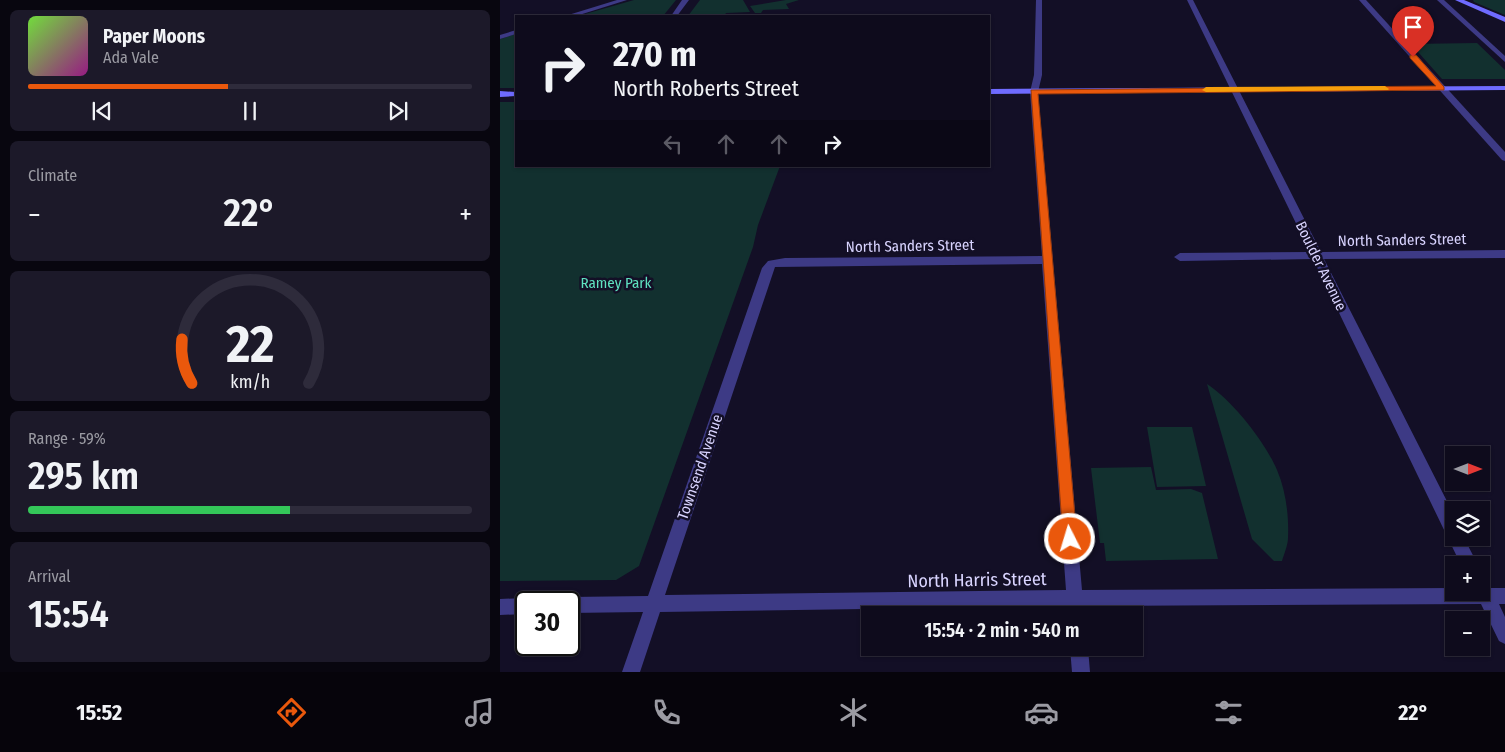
<!DOCTYPE html>
<html lang="en">
<head>
<meta charset="utf-8">
<style>
	body { margin:0; font-family:"Fira Sans Condensed",sans-serif; background:#1c1929; color:#f1f3f6; height:100vh; display:flex; flex-direction:column; font-size:19px; white-space:nowrap }
	* { box-sizing:border-box; margin:0 }
	p { font-size:16px; color:#9b9ba3 }
	.icon { flex:none; width:28px; height:28px; fill:none; stroke:currentColor; stroke-width:2; stroke-linecap:round; stroke-linejoin:round }
	.map { position:relative; flex:1; overflow:hidden }
	.sheet { display:flex; flex-direction:column; gap:10px; padding:10px; background:#08060f; width:500px }
	.sheet>* { flex:none }
	.top-card { position:absolute; left:15px; top:15px; width:475px; height:152px; border-radius:0px; box-shadow:0 1px 4px #0004,0 0 0 1px #2e2b3b; background:#0e0b1c; color:#f1f3f6; overflow:hidden }
	.needle { width:32px; rotate:90deg }
	.controls { position:absolute; left:945px; top:446px; display:grid; gap:10px }
	.controls a { display:grid; place-items:center; width:45px; height:45px; border-radius:0px; background:#0e0b1c; box-shadow:0 1px 4px #0004,0 0 0 1px #2e2b3b; font-size:25px }
	.speed { position:absolute; left:15px; top:591px; display:flex; gap:10px; font-size:25px; font-weight:700; text-align:center }
	.speed>* { display:grid; place-content:center; width:65px; height:65px; border-radius:50%; background:#0e0b1c; box-shadow:0 1px 4px #0004,0 0 0 1px #2e2b3b; line-height:1 }
	.speed .limit { border:2px solid #111; border-radius:8px; background:#fff; color:#111 }
	.pin { position:absolute; display:grid; place-items:center; width:42px; height:42px; color:#fff; margin:-51px -21px; border-radius:50% 50% 50% 0; rotate:-45deg; box-shadow:0 0 5px #0007 }
	.pin .icon { rotate:45deg }
	.me { position:absolute; width:55px; margin:-28px; rotate:355deg; stroke-linejoin:round; filter:drop-shadow(0 0 4px #0008) }
	.turn { display:flex; align-items:center; gap:18px; height:105px; padding:0 15px; font-size:22px }
	.turn .icon { width:65px; height:65px; stroke-width:2.5 }
	.turn b { display:block; font-size:35px; line-height:42px }
	.lanes { display:flex; align-items:center; height:48px; padding:0 15px; background:#0003; justify-content:center; gap:25px; direction:ltr }
	.lanes .off { opacity:.35 }
	.big { font-size:38px; font-weight:600; line-height:1.1 }
	.sheet .widget { flex:1; display:flex; flex-direction:column; justify-content:center; gap:8px; min-width:0; padding:0 18px; border-radius:8px; background:#1c1929 }
	.sheet .dial { align-items:center; gap:0 }
	.dial svg { height:130px; overflow:visible; fill:none; stroke:#2e2b3b; stroke-width:7; stroke-linecap:round; text-anchor:middle }
	.dial text { fill:#f1f3f6; stroke:none }
	.song { display:flex; align-items:center; gap:15px }
	.cover { width:60px; height:60px; border-radius:8px; background:linear-gradient(135deg,hsl(100 70% 55%),hsl(310 70% 35%)) }
	.played { height:5px; border-radius:2px; background:linear-gradient(90deg,#ea580c 45%,#2e2b3b 45%) }
	.keys { display:flex; justify-content:space-around; direction:ltr }
	.heat { display:flex; justify-content:space-between; align-items:center; font-size:28px; direction:ltr }
	.charge { height:8px; border-radius:4px; background:linear-gradient(90deg,#34c759 59%,#2e2b3b 0) }
	.trip { position:absolute; left:361px; top:606px; width:282px; height:50px; border-radius:0px; background:#0e0b1c; box-shadow:0 1px 4px #0004,0 0 0 1px #2e2b3b; font-weight:600; line-height:50px; text-align:center }
	.tab-bar { display:flex; height:80px; justify-content:space-around; align-items:center; background:#06040b; color:#9b9ba3 }
	.tab-bar .icon { width:35px; height:35px }
	.tab-bar .active { color:#ea580c }
	.tab-bar b { font-size:22px; color:#f1f3f6 }
	main { display:flex; flex:1; min-height:0 }
	.map>svg:first-child { display:block }
</style>
</head>
<body>
<main>
<section class="sheet">
<div class="widget">
<div class="song"><i class="cover"></i><div><b>Paper Moons</b><p>Ada Vale</p></div></div>
<div class="played"></div>
<div class="keys"><svg class="icon" aria-label="previous" viewBox="0 0 24 24"><path d="M18 5L8 12l10 7zM5 5v14"/></svg><svg class="icon" aria-label="pause" viewBox="0 0 24 24"><path d="M8 5v14M16 5v14"/></svg><svg class="icon" aria-label="next" viewBox="0 0 24 24"><path d="M6 5l10 7-10 7zM19 5v14"/></svg></div>
</div>
<div class="widget"><p>Climate</p>
<div class="heat"><a>−</a><b class="big">22°</b><a>+</a></div>
</div>
<div class="widget dial"><svg viewBox="0 0 100 80">
<path d="M14 69A42 42 0 1 1 86 69"/>
<path d="M14 69A42 42 0 0 1 8 42" stroke="#ea580c"/>
<text x="50" y="56" font-size="32" font-weight="700">22</text>
<text x="50" y="72" font-size="11">km/h</text>
</svg></div>
<div class="widget"><p>Range · 59%</p><b class="big">295 km</b><div class="charge"></div></div>
<div class="widget"><p>Arrival</p><b class="big">15:54</b></div>
</section>
<div class="map">
<svg width="1005" height="672" viewBox="0 0 1005 672">
	<rect width="100%" height="100%" fill="#130f26"/>
	<g fill="#12302f">
		<polygon points="134,0 176,0 163,16 78,16"/>
		<polygon points="200,0 243,0 250,12 226,13 224,16 188,16"/>
		<polygon points="286,0 299,0 286,4 289,9 263,10 261,13 255,13 250,6"/>
		<polygon points="973,0 1005,0 1005,15 974,2"/>
		<polygon points="16,34 16,88 0,88 0,39"/>
		<polygon points="977,43 1005,70 1005,79 942,79 911,44"/>
		<polygon points="0,102 16,102 16,166 280,166 258,225 253,247 139,566 116,580 0,581"/>
		<path d="M 707,384 C 733,401 765,442 777,470 C 786,491 789,516 788,538 C 788,545 784,554 782,561 L 774,561 L 752,539 Z"/>
		<polygon points="647,427 692,427 706,486 657,487"/>
		<polygon points="651,467 656,490 691,489 702,493 718,559 606,561 604,543 600,543 591,468"/>
	</g>
	<g fill="none" stroke-linecap="round" stroke-linejoin="round">
		<g fill="#3d3a85" fill-rule="evenodd">
			<polygon points="117,0 127,0 76,16 65,16"/>
			<polygon points="182,0 189,0 177,16 171,16"/>
			<path d="M 536,0 L 542,0 L 542,75 L 538,92 L 582,590 L 954,588 L 954,592 L 981,592 L 981,584 L 983,583 L 990,588 L 1005,588 L 1005,604 L 999,604 L 1005,617 L 1005,644 L 999,641 L 981,604 L 584,606 L 585,615 L 567,615 L 567,606 L 160,612 L 140,672 L 122,672 L 143,612 L 69,613 L 69,602 L 62,602 L 63,599 L 69,597 L 148,596 L 262,268 L 268,261 L 285,258 L 542,256 L 530,92 L 534,75 ZM 542,264 L 566,590 L 165,595 L 275,267 Z"/>
			<polygon points="687,0 693,0 821,252 1005,250 1005,258 824,259 954,515 954,538 964,538 978,565 961,565 813,259 680,261 674,257 680,253 810,252"/>
			<polygon points="859,0 866,0 1005,152 1005,161 1002,160"/>
			<polygon points="937,0 944,0 1005,56 1005,62"/>
			<polygon points="16,30 16,34 0,39 0,35"/>
			<polygon points="26,598 33,602 26,602 26,614 0,615 0,599"/>
			<polygon points="570,648 588,648 590,672 572,672"/>
		</g>
		<g fill="#6f6bff" fill-rule="evenodd">
			<polygon points="955,0 964,0 1005,17 1005,22"/>
			<polygon points="1005,86 1005,90 489,94 489,89"/>
			<polygon points="0,91 16,92 16,96 0,97"/>
		</g>
	</g>
	<polygon fill="#ea580c" stroke="#983908" points="910,55 916,55 944,87 944,90 538,94 577,539 575,543 570,545 565,543 563,539 531,90 936,86 910,58"/>
	<polygon fill="#f59e0b" points="885,86 889,89 888,90 706,92 702,90 706,87"/>
	<g text-anchor="middle" dominant-baseline="central" stroke-width="5" stroke-linejoin="round" paint-order="stroke">
		<g font-size="15" fill="#d9d4ff" stroke="#130f26">
			<text transform="translate(902 240) rotate(-1)">North Sanders Street</text>
			<text transform="translate(410 246) rotate(-1)">North Sanders Street</text>
			<text transform="translate(821 266) rotate(64)">Boulder Avenue</text>
			<text transform="translate(200 467) rotate(-71)">Townsend Avenue</text>
		</g>
		<g font-size="15" fill="#5fe0c0" stroke="#130f26">
			<text x="116" y="283">Ramey Park</text>
		</g>
		<g font-size="18" fill="#d9d4ff" stroke="#130f26">
			<text transform="translate(477 580) rotate(-1)">North Harris Street</text>
		</g>
	</g>
</svg>
<div class="controls">
<a><svg class="needle" viewBox="-14 -14 28 28"><path d="M0-13l5 13h-10z" fill="#e53935"/><path d="M0 13l5-13h-10z" fill="#9b9ba3"/></svg></a>
<a><svg class="icon" aria-label="layers" viewBox="0 0 24 24"><path d="M12 4l9 5-9 5-9-5zM3 14l9 5 9-5"/></svg></a>
<a>+</a>
<a>−</a>
</div>
<div class="speed"><div class="limit">30</div></div>
<div class="pin" style="left:913px;top:57px;background:#d93025"><svg class="icon" aria-label="arrive" viewBox="0 0 24 24"><path d="M6 21V4h12l-3 4 3 4H6"/></svg></div>
<svg class="me" style="left:570px;top:539px" viewBox="-20 -20 40 40"><circle r="17" fill="#ea580c" stroke="#fff" stroke-width="3"/><path d="M0-11L8 9 0 5-8 9z" fill="#fff"/></svg>
<div class="trip">15:54 · 2 min · 540 m</div>
<div class="top-card">
<div class="turn"><svg class="icon" aria-label="right" viewBox="0 0 24 24"><path d="M7 20v-9h11M14 6l5 5-5 5"/></svg><div><b>270 m</b>North Roberts Street</div></div>
<div class="lanes"><svg class="icon off" aria-label="left" viewBox="0 0 24 24"><path d="M17 20v-9H6M10 6l-5 5 5 5"/></svg><svg class="icon off" aria-label="ahead" viewBox="0 0 24 24"><path d="M12 20V5M6 11l6-6 6 6"/></svg><svg class="icon off" aria-label="ahead" viewBox="0 0 24 24"><path d="M12 20V5M6 11l6-6 6 6"/></svg><svg class="icon" aria-label="right" viewBox="0 0 24 24"><path d="M7 20v-9h11M14 6l5 5-5 5"/></svg></div>
</div>
</div>
</main>
<nav class="tab-bar">
<b>15:52</b>
<svg class="icon active" aria-label="directions" viewBox="0 0 24 24"><path d="M12 3l9 9-9 9-9-9zM9 14v-3h6M13 9l2 2-2 2"/></svg>
<svg class="icon" aria-label="music" viewBox="0 0 24 24"><path d="M9 18V5l10-2v13"/><circle cx="6" cy="18" r="3"/><circle cx="16" cy="16" r="3"/></svg>
<svg class="icon" aria-label="phone" viewBox="0 0 24 24"><path d="M5 4h4l2 5-3 2q2 4 5 5l2-3 5 2v4C11 20 4 13 5 4z"/></svg>
<svg class="icon" aria-label="climate" viewBox="0 0 24 24"><path d="M12 3v18M4 7l16 10M4 17L20 7"/></svg>
<svg class="icon" aria-label="car" viewBox="0 0 24 24"><path d="M5 17H2v-5l4-1 3-4h7l3 4 3 1v5h-3M9 17h6M6 11h13"/><circle cx="7" cy="17" r="2"/><circle cx="17" cy="17" r="2"/></svg>
<svg class="icon" aria-label="filters" viewBox="0 0 24 24"><path d="M4 7h16M4 17h16"/><circle cx="9" cy="7" r="2"/><circle cx="15" cy="17" r="2"/></svg>
<b>22°</b>
</nav>
</body>
</html>
